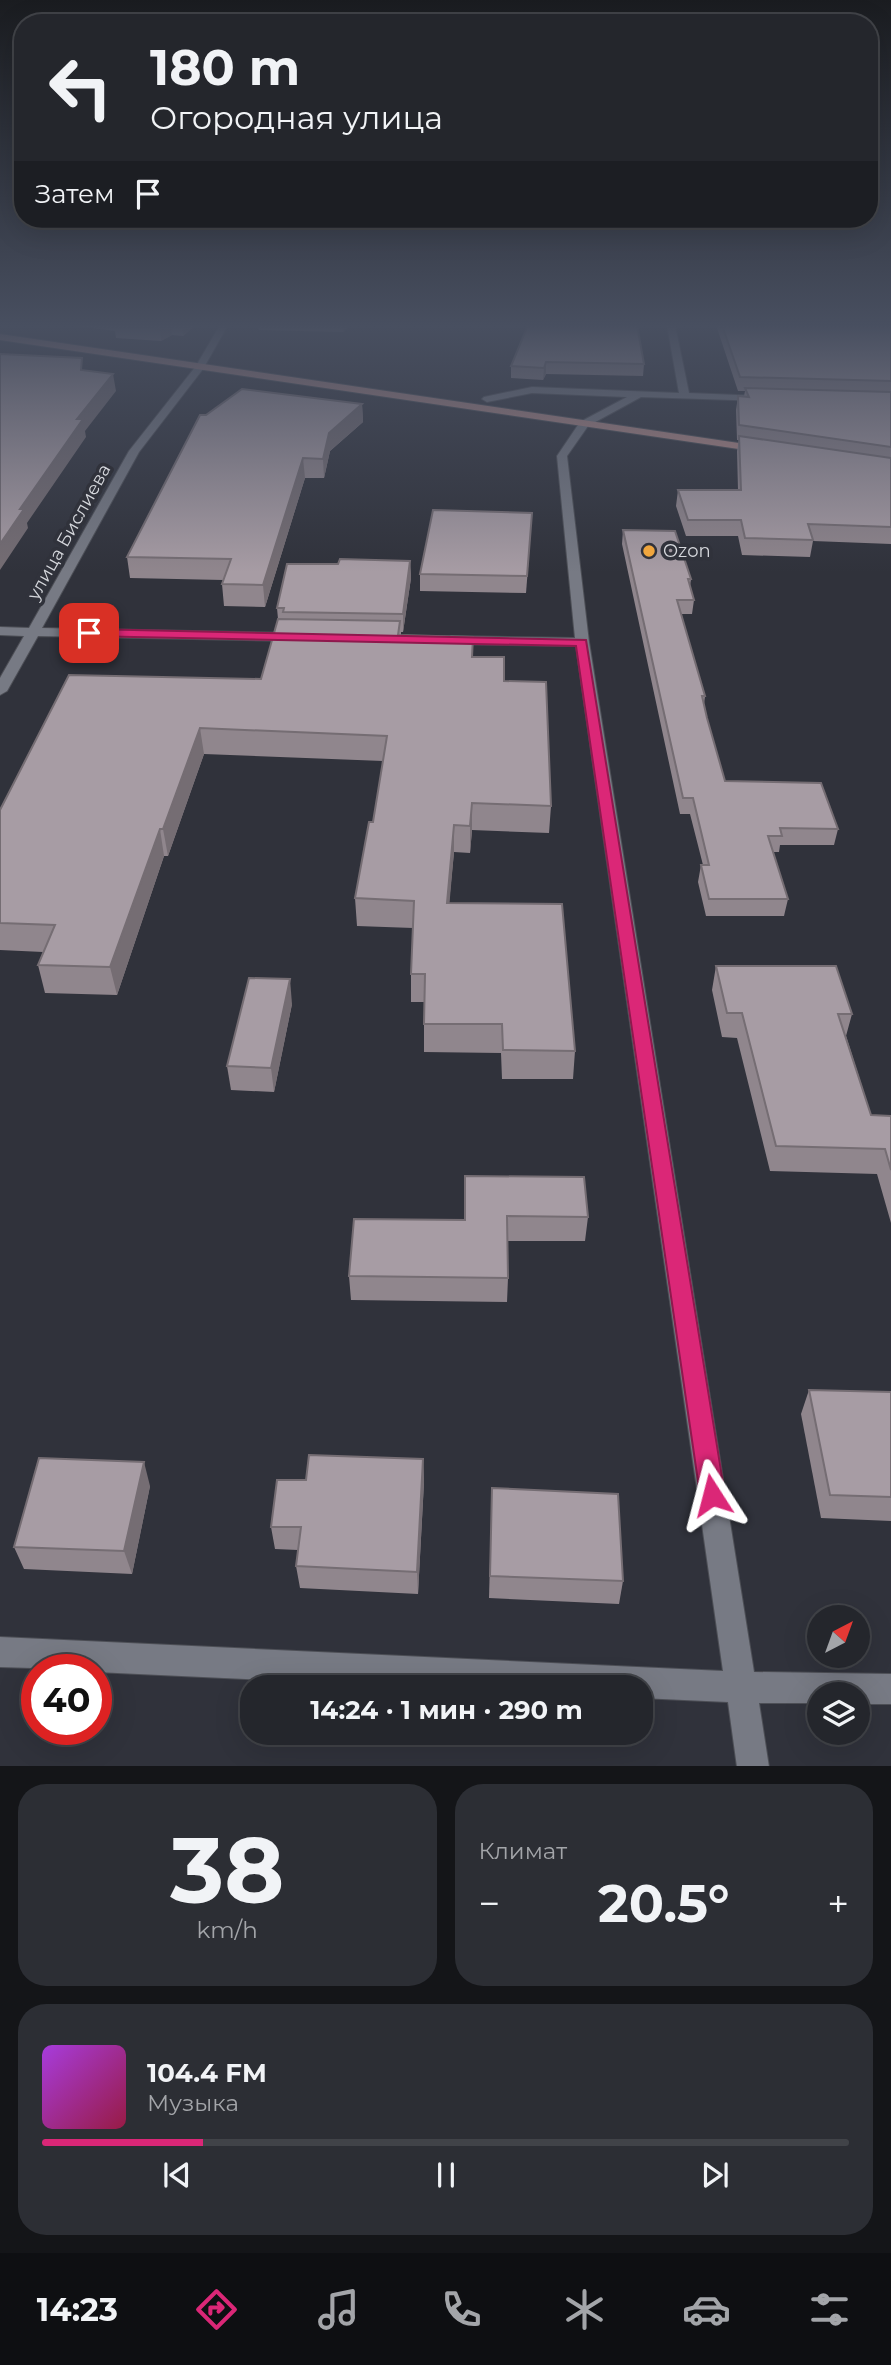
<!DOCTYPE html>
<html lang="ru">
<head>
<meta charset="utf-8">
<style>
	body { margin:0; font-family:Montserrat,sans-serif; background:#2c2e34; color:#f1f3f6; height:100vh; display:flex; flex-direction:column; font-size:26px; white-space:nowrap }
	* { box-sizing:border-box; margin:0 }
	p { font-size:23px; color:#a3a5a9 }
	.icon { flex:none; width:38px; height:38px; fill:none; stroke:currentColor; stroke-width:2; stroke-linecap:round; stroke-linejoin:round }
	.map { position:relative; height:1766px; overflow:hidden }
	.sheet { display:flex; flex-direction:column; gap:18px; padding:18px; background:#141518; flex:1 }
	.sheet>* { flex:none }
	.banner { position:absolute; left:14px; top:14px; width:864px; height:214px; border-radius:28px; box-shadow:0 7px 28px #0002,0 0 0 2px #414348; background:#24262c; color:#f1f3f6; overflow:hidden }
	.needle { width:46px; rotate:41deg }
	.controls { position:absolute; left:807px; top:1605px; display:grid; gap:14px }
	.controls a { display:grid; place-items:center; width:63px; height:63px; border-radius:50%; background:#24262c; box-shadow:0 7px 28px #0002,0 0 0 2px #414348; font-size:35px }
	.speed { position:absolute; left:21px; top:1654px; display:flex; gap:14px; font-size:35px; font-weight:700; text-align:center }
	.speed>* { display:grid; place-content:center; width:91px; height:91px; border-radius:50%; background:#24262c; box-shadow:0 7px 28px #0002,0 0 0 2px #414348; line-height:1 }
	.speed .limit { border:10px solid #d22; background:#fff; color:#111 }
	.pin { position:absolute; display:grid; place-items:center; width:60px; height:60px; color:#fff; margin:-30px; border-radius:14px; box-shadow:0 4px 10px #0006 }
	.me { position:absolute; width:77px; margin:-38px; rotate:351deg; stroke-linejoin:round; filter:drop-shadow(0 0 5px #0008) }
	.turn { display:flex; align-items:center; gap:24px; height:147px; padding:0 21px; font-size:32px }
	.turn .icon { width:91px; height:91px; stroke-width:2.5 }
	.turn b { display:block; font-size:49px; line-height:60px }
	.then { display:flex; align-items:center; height:66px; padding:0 21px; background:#0003; gap:14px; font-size:26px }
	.big { font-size:52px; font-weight:700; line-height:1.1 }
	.sheet .widget { flex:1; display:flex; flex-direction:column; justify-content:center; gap:10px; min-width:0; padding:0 24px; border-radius:28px; background:#2c2e34 }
	.sheet .dial { align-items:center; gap:0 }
	.dial b { font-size:91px; line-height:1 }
	.song { display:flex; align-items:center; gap:21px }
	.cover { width:84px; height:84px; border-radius:10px; background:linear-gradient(135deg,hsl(280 70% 55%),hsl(340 70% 35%)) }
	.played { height:7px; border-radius:4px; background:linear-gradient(90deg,#db2777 20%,#414348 20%) }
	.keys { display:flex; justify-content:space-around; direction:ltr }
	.heat { display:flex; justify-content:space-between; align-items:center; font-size:38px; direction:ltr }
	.sheet .tiles { flex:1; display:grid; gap:18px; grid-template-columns:1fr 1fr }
	.widget:last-child { grid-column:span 2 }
	.trip { position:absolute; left:240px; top:1675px; width:413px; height:70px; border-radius:28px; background:#24262c; box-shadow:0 7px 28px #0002,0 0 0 2px #414348; font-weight:700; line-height:70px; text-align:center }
	.menu { display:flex; height:112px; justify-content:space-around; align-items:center; background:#0e0f12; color:#a3a5a9 }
	.menu .icon { width:49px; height:49px }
	.menu .active { color:#db2777 }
	.menu b { font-size:32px; color:#f1f3f6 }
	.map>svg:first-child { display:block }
</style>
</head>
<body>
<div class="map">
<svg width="891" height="1767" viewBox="0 0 891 1767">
	<rect width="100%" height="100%" fill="#30323b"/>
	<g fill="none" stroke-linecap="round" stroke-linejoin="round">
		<defs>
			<g id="minor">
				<polygon points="220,325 228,325 203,369 139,452 42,628 297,633 304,637 297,641 38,636 7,691 0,695 0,678 24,636 0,635 0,627 29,628 129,451 196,366"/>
				<polygon points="667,325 675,325 689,393 762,396 767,399 765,401 641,397 588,426 567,456 589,642 754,1672 891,1674 891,1704 858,1704 858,1694 819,1694 819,1703 759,1703 769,1767 737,1767 728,1702 640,1698 640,1687 420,1687 96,1672 96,1670 0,1667 0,1637 723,1671 576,646 451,644 444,640 451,636 575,638 557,456 580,422 627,397 532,393 487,402 482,399 484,397 532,387 679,393"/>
			</g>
			<polygon id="major" points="0,334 759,446 764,449 759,452 0,340"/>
		</defs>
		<use href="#minor" stroke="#4d4f56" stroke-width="2"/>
		<use href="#major" stroke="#4d4f56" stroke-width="2"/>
		<use href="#minor" fill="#777a84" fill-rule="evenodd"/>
		<use href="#major" fill="#b88d8a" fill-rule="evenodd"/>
	</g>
	<g fill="#90868d">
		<polygon points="70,325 196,325 183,336 172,335 161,341 116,338 115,331"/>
		<polygon points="258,325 350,325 343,332 259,330"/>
		<polygon points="528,325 644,364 643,376 546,374 543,380 511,378 511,366"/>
		<polygon points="716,325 891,325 891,544 813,541 810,557 742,555 738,536 686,536 676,506 678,490 738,490 737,451 739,440 737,440 736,410 738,396 744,396 745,391 738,391"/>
		<polygon points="362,404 363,422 330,451 324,478 305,478 265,607 224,606 222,584 223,580 130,578 127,557"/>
		<polygon points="531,529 526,593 420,591 420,574"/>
		<polygon points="623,530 691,579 690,586 694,600 692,614 681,614 705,696 704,704 707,718 725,781 838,829 834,845 780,845 779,852 773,852 788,899 784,916 706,916 698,882 701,865 703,865 690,814 680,814 622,544"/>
		<polygon points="410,561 411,578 403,632 401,632 401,635 473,637 472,657 504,681 551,806 549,833 472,830 470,853 454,852 449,903 575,1051 573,1079 502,1079 501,1053 424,1052 424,1002 411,1002 411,974 413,928 357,926 355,898 373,822 383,761 204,754 168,856 164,856 117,995 45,993 38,965 43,952 0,950 0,810 261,679 278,619 277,608 338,564"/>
		<polygon points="716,966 852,1014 846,1036 871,1115 891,1116 891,1223 877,1174 770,1171 737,1038 722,1037 712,990"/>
		<polygon points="292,1004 274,1092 231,1090 227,1066"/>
		<polygon points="465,1176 588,1217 585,1241 507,1241 508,1278 507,1302 351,1300 349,1276 465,1220"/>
		<polygon points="809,1390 891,1392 891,1521 821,1518 801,1414"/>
		<polygon points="423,1459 424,1482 418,1594 300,1588 296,1566 298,1550 275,1549 271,1527 306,1480"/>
		<polygon points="150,1486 132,1574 24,1569 14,1547"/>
		<polygon points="492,1488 623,1581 619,1604 489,1598"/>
	</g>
	<g fill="#756d73">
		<polygon points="165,325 171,325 172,335 161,341 160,329"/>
		<polygon points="182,325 196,325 183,336"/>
		<polygon points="343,325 350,325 343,332"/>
		<polygon points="546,362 546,374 543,380 544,368"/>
		<polygon points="113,374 116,391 85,431 86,437 27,523 28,528 0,570 0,544 20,509 77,419"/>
		<polygon points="362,404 363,422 330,451 324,478 323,459 329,433"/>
		<polygon points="303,458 305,478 265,607 263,585"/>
		<polygon points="410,561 411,578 403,632 403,614"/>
		<polygon points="200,728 204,754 168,856 163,829"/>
		<polygon points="472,803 472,830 470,853 470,826"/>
		<polygon points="454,825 454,852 447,931 447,903"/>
		<polygon points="160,829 164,856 117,995 110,967"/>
		<polygon points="290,979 292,1004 274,1092 271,1068"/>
		<polygon points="423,1459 424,1482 418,1594 417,1572"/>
		<polygon points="144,1462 150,1486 132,1574 124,1551"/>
	</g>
	<g fill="#a79ca4" stroke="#756d73" stroke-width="2">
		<polygon points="118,325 165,325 160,329"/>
		<polygon points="528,325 637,325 644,364 546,362 544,368 511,366"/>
		<polygon points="722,325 891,325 891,381 740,377"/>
		<polygon points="0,354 82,358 81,370 113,374 77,419 83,419 20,509 24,509 0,544"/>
		<polygon points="745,388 891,392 891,447 739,425 738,396 749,397"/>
		<polygon points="242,389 362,404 329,433 323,459 303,458 263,585 222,584 231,559 127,557 200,415 206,415"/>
		<polygon points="739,436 891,458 891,527 808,524 813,540 745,538 741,520 688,520 678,490 741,490"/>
		<polygon points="433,510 532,513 527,576 420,574"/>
		<polygon points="623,530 675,531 691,579 688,579 694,600 677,600 705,696 702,696 707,718 725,781 821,783 838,829 780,828 782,836 768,836 788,899 709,899 701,865 709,865 693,798 683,798"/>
		<polygon points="340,559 410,561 403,614 283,612 284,608 277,608 287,564 338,564"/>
		<polygon points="278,619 400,621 398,635 473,637 472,657 504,657 504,681 546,682 551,806 472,803 470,826 454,825 447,903 562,904 575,1051 503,1050 502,1024 424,1024 425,974 411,974 414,901 355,898 369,822 373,822 387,736 200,728 163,829 160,829 110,967 38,965 55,925 0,923 0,810 69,675 261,679"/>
		<polygon points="716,966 836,966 852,1014 838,1014 871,1115 891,1116 891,1170 885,1149 776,1146 742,1013 727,1013"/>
		<polygon points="249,978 290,979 271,1068 227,1066"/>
		<polygon points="465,1176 584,1177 588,1217 507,1216 508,1278 349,1276 354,1219 465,1220"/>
		<polygon points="809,1390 891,1392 891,1497 830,1495"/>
		<polygon points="309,1455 423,1459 417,1572 296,1566 301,1527 271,1527 277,1480 306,1480"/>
		<polygon points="39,1458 144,1462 124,1551 14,1547"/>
		<polygon points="492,1488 618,1494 623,1581 490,1576"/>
	</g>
	<linearGradient id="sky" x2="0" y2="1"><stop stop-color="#1a1c20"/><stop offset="0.57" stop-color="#484f60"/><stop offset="1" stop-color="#484f60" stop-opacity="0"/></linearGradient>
	<rect width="891" height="572" fill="url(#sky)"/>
	<polygon fill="#db2777" stroke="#8e194d" stroke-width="2" points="89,629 586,640 725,1495 721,1503 712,1507 703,1503 700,1495 576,646 85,636 83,633"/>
	<circle fill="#f0a63e" stroke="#30323b" stroke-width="2.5" cx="649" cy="551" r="7"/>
	<g text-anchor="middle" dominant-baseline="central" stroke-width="7" stroke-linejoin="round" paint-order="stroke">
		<g font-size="18" fill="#d5d7dc" stroke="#30323b">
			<text transform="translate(69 532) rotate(-61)">улица Бислиева</text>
		</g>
		<g font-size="18" fill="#d5d7dc" stroke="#30323b" text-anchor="start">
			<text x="663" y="551">Ozon</text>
		</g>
	</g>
</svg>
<div class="controls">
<a><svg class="needle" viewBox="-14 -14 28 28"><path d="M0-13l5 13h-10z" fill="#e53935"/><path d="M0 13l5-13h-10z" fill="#a3a5a9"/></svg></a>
<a><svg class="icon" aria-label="layers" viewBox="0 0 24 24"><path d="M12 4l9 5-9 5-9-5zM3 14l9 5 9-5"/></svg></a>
</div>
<div class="speed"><div class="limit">40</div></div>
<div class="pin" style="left:89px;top:633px;background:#d93025"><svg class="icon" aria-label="arrive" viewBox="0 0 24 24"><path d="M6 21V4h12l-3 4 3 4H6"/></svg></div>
<svg class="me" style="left:712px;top:1495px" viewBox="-20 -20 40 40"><path d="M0-17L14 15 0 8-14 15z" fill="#db2777" stroke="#fff" stroke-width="4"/></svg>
<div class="trip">14:24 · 1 мин · 290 m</div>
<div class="banner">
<div class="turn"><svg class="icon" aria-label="left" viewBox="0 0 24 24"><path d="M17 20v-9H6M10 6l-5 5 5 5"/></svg><div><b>180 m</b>Огородная улица</div></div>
<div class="then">Затем<svg class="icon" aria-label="arrive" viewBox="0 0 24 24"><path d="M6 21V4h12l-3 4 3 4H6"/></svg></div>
</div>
</div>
<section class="sheet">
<div class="tiles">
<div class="widget dial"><b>38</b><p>km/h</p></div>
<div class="widget"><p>Климат</p>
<div class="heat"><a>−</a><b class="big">20.5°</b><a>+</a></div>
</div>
<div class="widget">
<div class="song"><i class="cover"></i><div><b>104.4 FM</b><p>Музыка</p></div></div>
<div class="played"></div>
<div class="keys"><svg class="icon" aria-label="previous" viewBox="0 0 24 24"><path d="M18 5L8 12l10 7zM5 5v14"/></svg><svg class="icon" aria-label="pause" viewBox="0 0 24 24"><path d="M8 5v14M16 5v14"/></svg><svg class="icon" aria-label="next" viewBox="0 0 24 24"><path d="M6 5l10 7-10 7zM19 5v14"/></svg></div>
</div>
</div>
</section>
<nav class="menu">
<b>14:23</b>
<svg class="icon active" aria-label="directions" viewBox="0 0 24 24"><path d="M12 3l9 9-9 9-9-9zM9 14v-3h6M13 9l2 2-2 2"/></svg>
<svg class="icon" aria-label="music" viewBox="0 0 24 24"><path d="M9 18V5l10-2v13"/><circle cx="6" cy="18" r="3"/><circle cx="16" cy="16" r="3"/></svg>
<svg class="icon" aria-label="phone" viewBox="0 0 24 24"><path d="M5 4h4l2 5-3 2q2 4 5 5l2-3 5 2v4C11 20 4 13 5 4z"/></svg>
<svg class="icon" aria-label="climate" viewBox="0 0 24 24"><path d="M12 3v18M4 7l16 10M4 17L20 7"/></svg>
<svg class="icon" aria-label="car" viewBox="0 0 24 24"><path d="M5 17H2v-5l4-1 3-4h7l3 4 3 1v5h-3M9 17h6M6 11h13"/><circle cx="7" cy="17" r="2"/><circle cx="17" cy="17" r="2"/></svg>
<svg class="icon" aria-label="filters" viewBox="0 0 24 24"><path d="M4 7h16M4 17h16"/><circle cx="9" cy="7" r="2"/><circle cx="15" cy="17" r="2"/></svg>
</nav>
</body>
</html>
